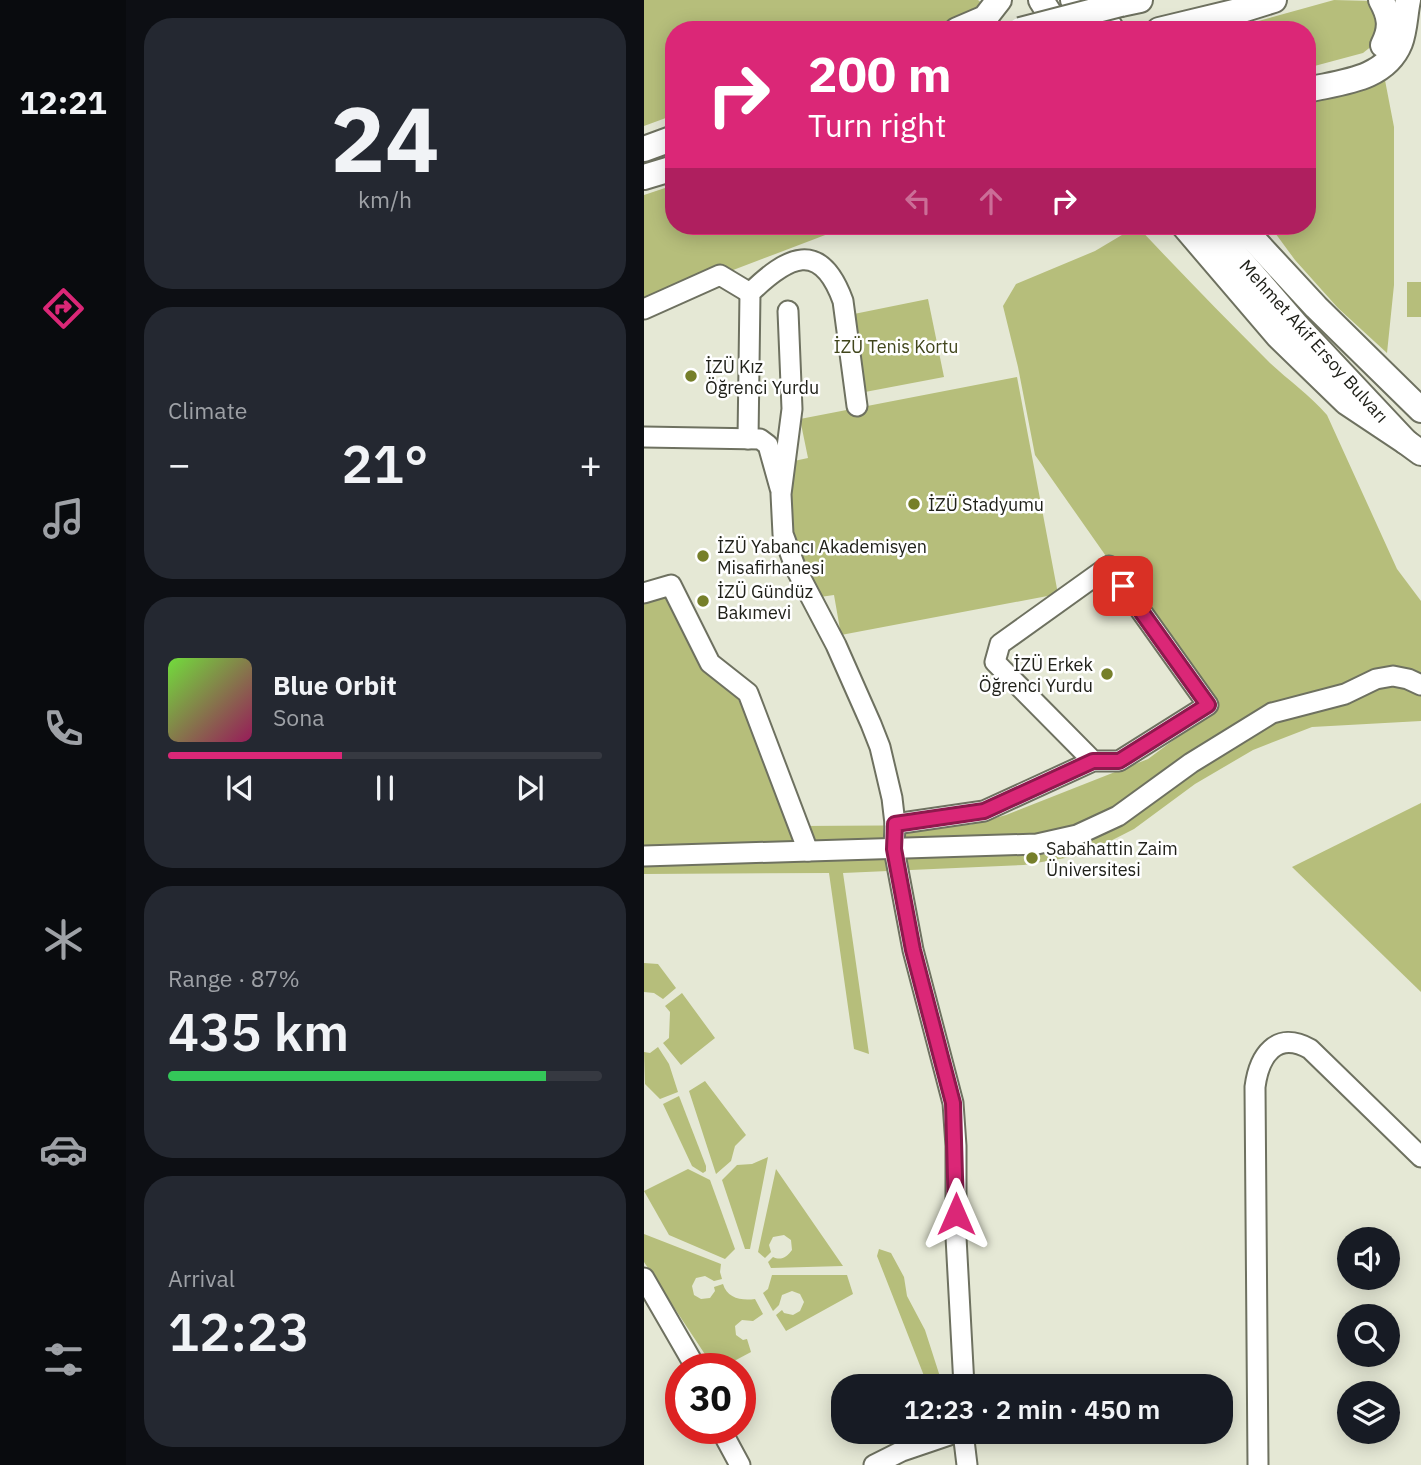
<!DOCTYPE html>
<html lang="en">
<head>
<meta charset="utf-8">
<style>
	body { margin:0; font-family:"IBM Plex Sans",sans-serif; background:#242831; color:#f1f3f6; height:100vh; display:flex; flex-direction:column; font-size:26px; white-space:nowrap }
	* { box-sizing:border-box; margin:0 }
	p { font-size:23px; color:#9ea1a6 }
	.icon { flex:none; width:38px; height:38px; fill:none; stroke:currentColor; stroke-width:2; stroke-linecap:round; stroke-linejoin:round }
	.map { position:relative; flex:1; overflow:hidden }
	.panel { display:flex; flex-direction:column; gap:18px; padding:18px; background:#0d0f14; width:518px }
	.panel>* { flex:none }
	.guide { position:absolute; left:21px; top:21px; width:651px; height:214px; border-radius:28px; box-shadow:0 4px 18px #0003; background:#db2777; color:#fff; overflow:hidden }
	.buttons { position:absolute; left:693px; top:1227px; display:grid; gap:14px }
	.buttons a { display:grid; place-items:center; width:63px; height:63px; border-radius:50%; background:#171b24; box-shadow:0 4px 18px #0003; font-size:35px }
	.speed { position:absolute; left:21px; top:1353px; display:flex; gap:14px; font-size:35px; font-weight:700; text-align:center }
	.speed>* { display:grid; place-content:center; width:91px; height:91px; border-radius:50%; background:#171b24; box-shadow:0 4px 18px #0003; line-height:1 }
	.speed .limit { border:10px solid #d22; background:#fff; color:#111 }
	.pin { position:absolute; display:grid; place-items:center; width:60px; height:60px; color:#fff; margin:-30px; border-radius:14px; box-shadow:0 4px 10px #0006 }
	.me { position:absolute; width:77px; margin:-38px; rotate:0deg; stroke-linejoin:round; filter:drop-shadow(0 0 5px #0008) }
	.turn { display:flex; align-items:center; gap:24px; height:147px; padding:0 28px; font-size:32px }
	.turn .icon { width:91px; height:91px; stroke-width:2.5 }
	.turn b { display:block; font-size:49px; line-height:60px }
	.lanes { display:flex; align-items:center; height:66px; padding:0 28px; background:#0003; justify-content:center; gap:35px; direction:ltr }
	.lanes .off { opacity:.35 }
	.big { font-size:52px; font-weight:600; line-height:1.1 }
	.panel .tile { flex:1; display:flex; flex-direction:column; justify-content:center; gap:10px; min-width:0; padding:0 24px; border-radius:28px; background:#242831 }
	.panel .dial { align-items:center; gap:0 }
	.dial b { font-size:91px; line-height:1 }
	.song { display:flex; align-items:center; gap:21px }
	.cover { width:84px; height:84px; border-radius:10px; background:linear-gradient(135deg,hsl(100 70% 55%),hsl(330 70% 35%)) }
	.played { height:7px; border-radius:4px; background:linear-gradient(90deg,#db2777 40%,#363941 40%) }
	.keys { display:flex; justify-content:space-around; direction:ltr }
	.heat { display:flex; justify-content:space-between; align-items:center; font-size:38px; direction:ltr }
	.charge { height:10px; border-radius:5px; background:linear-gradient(90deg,#34c759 87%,#363941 0) }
	.trip { position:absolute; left:187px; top:1374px; width:402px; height:70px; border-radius:28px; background:#171b24; box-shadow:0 4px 18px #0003; font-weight:600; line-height:70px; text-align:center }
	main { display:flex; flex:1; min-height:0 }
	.menu { display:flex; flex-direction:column; width:126px; justify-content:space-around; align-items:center; background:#090b0e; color:#9ea1a6 }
	.menu .icon { width:49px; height:49px }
	.menu .current { color:#db2777 }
	.menu b { font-size:32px; color:#f1f3f6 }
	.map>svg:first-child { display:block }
</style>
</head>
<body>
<main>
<nav class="menu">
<b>12:21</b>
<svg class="icon current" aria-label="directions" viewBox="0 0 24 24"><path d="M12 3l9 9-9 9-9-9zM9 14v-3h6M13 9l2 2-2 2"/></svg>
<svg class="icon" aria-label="music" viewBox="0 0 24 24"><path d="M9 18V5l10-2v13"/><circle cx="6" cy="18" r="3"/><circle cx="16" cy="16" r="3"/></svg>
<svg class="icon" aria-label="phone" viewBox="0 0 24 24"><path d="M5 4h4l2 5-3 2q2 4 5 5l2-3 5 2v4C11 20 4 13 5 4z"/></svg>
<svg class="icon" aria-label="climate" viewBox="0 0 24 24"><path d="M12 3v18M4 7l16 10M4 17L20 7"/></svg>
<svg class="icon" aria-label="car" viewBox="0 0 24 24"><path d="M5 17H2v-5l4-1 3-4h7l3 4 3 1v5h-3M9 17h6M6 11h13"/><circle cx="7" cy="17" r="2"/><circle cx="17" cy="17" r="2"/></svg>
<svg class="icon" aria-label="filters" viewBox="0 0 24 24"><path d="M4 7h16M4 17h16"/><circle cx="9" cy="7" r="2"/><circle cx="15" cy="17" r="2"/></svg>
</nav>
<section class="panel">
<div class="tile dial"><b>24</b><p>km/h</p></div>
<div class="tile"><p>Climate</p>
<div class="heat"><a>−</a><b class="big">21°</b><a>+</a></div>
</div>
<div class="tile">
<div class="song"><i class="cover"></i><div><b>Blue Orbit</b><p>Sona</p></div></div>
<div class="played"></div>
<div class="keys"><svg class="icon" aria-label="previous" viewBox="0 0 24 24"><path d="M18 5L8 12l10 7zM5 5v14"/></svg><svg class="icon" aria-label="pause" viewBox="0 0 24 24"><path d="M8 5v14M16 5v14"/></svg><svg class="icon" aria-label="next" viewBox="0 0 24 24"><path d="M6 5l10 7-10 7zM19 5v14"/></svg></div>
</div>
<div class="tile"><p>Range · 87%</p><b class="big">435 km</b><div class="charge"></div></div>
<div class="tile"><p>Arrival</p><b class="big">12:23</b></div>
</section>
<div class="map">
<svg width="777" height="1465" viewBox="0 0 777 1465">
	<rect width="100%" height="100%" fill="#e5e8d5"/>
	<g fill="#b6be7b">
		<polygon points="0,0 334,0 340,5 315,23 292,30 30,30 30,115 0,126"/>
		<polygon points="690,0 727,1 737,24 729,45 719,53 663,68 663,30 582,30"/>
		<polygon points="740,75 750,127 750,285 743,353 694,308 651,260 626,226 663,226 663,99"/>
		<polygon points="30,185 30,226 193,226 197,229 0,304 0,195"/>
		<path d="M 493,226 C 536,272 580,317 624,361 C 644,380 665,394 683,415 L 753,569 L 777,601 L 777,721 L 668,727 L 609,750 L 551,784 L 490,829 L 439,855 L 380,865 L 199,873 L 225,1054 L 210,1049 L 185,873 L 0,874 L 0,593 L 27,585 L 66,663 L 104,693 L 155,826 L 325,825 L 362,815 L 504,759 L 570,710 L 391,455 L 374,367 L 359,306 L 372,284 L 451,251 Z"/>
		<rect x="763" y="282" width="14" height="35"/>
		<polygon points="284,299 300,377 221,392 205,315"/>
		<polygon points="373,377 414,594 197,635 190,595 176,597 144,533 142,514 150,461 164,458 156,419"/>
		<polygon points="777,803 777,992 648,867"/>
		<polygon points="0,963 14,964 32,988 19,999 10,993 0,992"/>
		<polygon points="38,993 71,1038 37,1065 19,1043 25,1038 26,1012 21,1006"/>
		<polygon points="14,1047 25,1064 34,1092 16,1099 1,1084 0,1052 6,1053"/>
		<polygon points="61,1081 102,1135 91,1146 87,1161 72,1174 45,1091"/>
		<polygon points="35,1096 62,1166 62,1171 59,1173 48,1166 19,1104"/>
		<polygon points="124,1157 106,1249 101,1249 78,1180 93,1165 108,1164"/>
		<polygon points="44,1169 66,1180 91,1249 81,1259 25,1235 0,1191"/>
		<path d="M 132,1169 L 199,1266 L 127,1268 L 124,1262 L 129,1257 C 137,1261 143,1257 148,1250 L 147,1240 L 140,1235 L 129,1237 L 125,1245 L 127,1252 L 121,1258 L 114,1252 Z"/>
		<path d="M 0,1234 L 77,1264 L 76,1272 L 78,1279 L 70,1281 L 61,1276 L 52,1278 L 48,1286 L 50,1295 L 57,1299 L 66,1298 L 71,1291 L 70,1287 L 79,1284 C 83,1298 97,1301 111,1299 L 119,1314 L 109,1321 L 98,1320 L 91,1326 L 92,1335 L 99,1340 L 103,1339 L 107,1352 L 77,1368 L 70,1368 L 0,1262 Z"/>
		<polygon points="235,1249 247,1253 260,1277 263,1296 281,1330 299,1386 284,1386 233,1256"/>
		<polygon points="128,1275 203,1275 209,1294 142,1331 132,1315 138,1310 140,1313 149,1315 156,1311 160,1302 156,1294 148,1291 138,1295 135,1305 129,1311 119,1293 124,1289"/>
	</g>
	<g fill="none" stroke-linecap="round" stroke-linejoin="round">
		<defs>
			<g id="minor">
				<polyline points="0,309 76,275 106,293"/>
				<polyline points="144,311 148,409 137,494 139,534 152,569 192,645 227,724 236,747 248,798 251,824 250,849 269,950 309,1103 312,1146 312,1237 320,1386"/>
				<polyline points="0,437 116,439 124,445 136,488"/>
				<path d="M 104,439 L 106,293 C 143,257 176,238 199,301 L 213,406"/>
				<polyline points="0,593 27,585 66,663 104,693 164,851"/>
				<polyline points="251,824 340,811 449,761 475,761 564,705 465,566 356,644 351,662 449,761"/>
				<polyline points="0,856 393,844 433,835 474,816 547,763 628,713 701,694 732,679 749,676 764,679 777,685"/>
				<polyline points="0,1278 52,1368"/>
				<polyline points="76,1428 96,1465"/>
				<polyline points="319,1432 323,1465"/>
				<polyline points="230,1465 258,1451 314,1432"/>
				<path d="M 614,1465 L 611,1087 C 615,1056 632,1030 666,1049 L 777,1157"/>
			</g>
			<g id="major">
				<polyline points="397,0 416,30"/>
				<polyline points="429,0 448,30"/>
				<polyline points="449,0 468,30"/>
				<path d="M 737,0 C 746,16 748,28 739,45"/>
				<polyline points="477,4 496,0"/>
				<polyline points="313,30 341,18 355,0"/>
				<polyline points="515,30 598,10 630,0"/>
				<path d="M 663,90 C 697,82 741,80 756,43 C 761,30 761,14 764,0"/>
				<polyline points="0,149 30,138"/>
				<polyline points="0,177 30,168"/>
				<polyline points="540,226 634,336 702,402 762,442"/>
				<polyline points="567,226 655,328 762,442 777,453"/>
				<polyline points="597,226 672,307 777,410"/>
			</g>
		</defs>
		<use href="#minor" stroke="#6e7160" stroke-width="23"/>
		<use href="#major" stroke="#6e7160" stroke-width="28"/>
		<use href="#minor" stroke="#fff" stroke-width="19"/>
		<use href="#major" stroke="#fff" stroke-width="24"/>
		<defs>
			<polyline id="major-bridge" points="376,30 477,4"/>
		</defs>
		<use href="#major-bridge" stroke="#6e7160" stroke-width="28" stroke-linecap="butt"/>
		<use href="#major-bridge" stroke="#fff" stroke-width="24"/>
	</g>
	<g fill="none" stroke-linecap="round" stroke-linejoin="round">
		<defs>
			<polyline id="route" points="312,1214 309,1103 269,950 250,849 251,824 340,811 449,761 475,761 564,705 479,586"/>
		</defs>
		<use href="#route" stroke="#8e194d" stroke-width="18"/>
		<use href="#route" stroke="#db2777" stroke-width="12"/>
	</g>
	<g fill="#767f2a" stroke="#fff" stroke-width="2.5">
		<circle cx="47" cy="376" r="7"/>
		<circle cx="270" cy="504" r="7"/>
		<circle cx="59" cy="556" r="7"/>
		<circle cx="59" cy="601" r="7"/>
		<circle cx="463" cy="674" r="7"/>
		<circle cx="388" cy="858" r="7"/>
	</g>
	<g text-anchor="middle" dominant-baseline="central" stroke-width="5" stroke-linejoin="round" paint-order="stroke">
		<g font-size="18" fill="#20211a" stroke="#fff">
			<text transform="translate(670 341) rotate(48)">Mehmet Akif Ersoy Bulvarı</text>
		</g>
		<g font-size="18" fill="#41461c" stroke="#fff">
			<text x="252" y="346">İZÜ Tenis Kortu</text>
		</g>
		<g font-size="18" fill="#20211a" stroke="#fff" text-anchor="start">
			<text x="61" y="366">İZÜ Kız<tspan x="61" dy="21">Öğrenci Yurdu</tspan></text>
			<text x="284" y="504">İZÜ Stadyumu</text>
			<text x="73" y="546">İZÜ Yabancı Akademisyen<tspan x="73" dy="21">Misafirhanesi</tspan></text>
			<text x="73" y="591">İZÜ Gündüz<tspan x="73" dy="21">Bakımevi</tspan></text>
			<text x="449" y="664" text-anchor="end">İZÜ Erkek<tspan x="449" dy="21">Öğrenci Yurdu</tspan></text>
			<text x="402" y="848">Sabahattin Zaim<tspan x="402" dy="21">Üniversitesi</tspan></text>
		</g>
	</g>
</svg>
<div class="buttons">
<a><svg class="icon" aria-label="sound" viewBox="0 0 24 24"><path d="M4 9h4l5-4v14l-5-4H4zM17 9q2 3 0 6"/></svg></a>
<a><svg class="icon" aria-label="search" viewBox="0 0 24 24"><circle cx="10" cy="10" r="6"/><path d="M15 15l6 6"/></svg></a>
<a><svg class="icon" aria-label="layers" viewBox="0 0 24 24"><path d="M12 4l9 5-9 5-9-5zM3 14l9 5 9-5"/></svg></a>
</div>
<div class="speed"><div class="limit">30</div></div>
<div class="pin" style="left:479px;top:586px;background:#d93025"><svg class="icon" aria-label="arrive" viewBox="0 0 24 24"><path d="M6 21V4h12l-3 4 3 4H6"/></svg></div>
<svg class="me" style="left:312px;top:1214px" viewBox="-20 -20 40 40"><path d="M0-17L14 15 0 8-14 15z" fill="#db2777" stroke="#fff" stroke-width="4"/></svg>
<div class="trip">12:23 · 2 min · 450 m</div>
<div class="guide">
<div class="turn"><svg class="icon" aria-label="right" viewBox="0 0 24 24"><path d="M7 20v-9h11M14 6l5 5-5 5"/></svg><div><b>200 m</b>Turn right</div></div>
<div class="lanes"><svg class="icon off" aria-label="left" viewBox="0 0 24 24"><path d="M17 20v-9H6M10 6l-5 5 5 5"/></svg><svg class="icon off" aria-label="ahead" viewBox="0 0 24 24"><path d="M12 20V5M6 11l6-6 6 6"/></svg><svg class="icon" aria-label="right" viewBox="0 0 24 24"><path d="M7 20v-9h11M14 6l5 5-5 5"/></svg></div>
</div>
</div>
</main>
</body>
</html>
